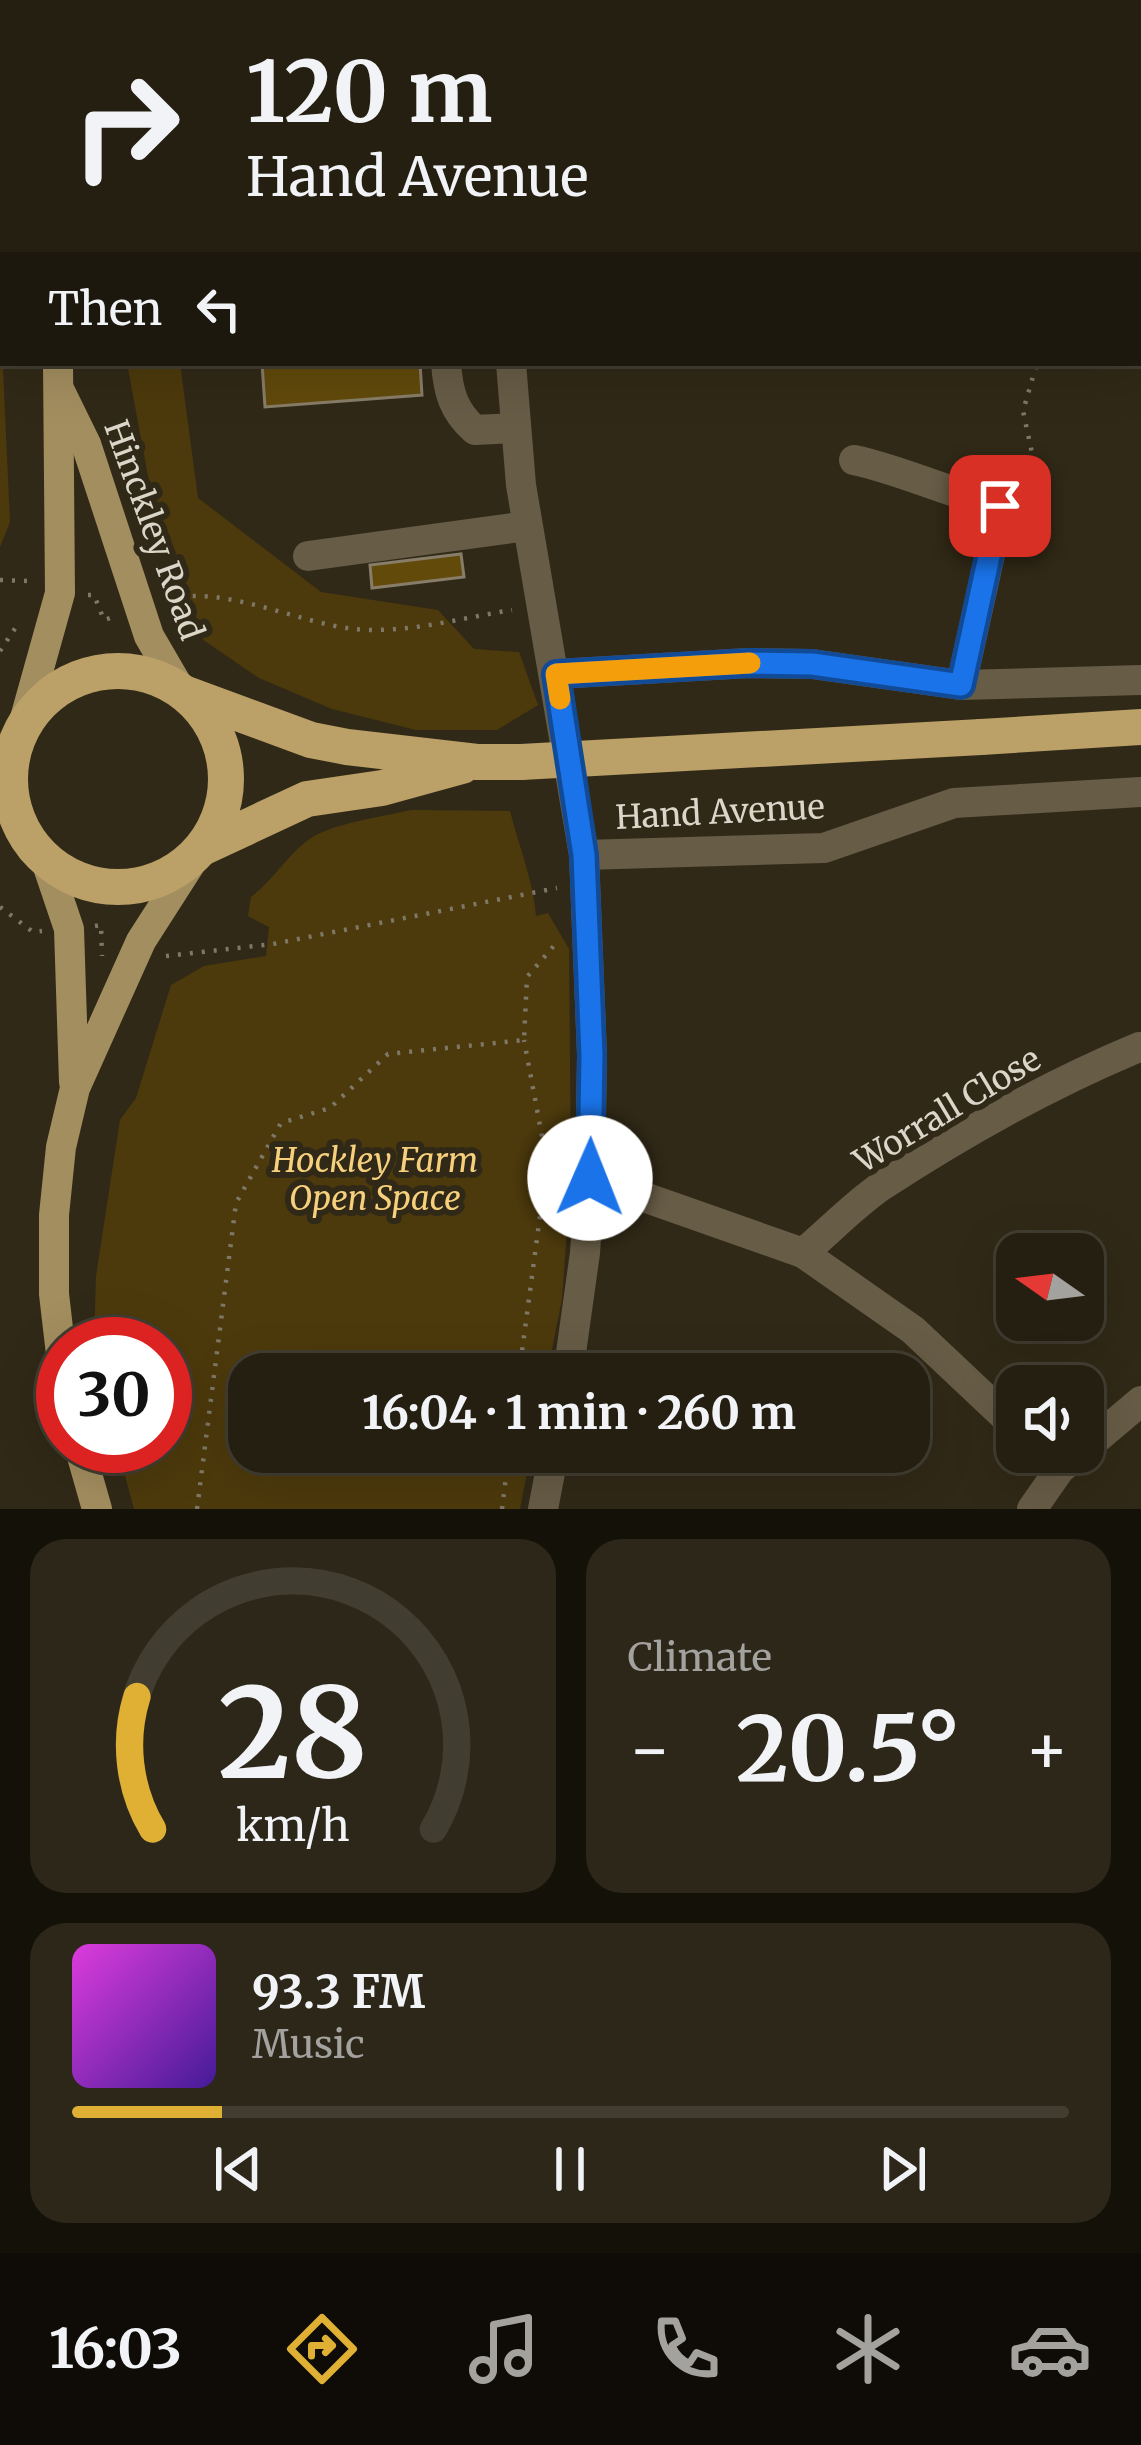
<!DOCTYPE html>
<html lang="en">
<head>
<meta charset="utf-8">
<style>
	body { margin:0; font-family:Merriweather,serif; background:#2d271a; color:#f1f3f6; height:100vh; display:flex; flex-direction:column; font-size:45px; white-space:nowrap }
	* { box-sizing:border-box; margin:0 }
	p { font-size:39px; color:#a3a29f }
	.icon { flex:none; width:66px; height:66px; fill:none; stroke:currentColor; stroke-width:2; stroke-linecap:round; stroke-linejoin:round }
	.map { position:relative; height:1509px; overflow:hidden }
	.panel { display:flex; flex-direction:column; gap:30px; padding:30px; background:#141109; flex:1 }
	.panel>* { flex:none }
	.hud { position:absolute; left:0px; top:0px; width:1143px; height:366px; box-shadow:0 12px 48px #0002,0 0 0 3px #423d31; background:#251f11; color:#f1f3f6; overflow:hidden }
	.needle { width:78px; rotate:284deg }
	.controls { position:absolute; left:996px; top:1233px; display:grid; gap:24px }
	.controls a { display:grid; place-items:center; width:108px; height:108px; border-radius:24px; background:#251f11; box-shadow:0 12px 48px #0002,0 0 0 3px #423d31; font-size:60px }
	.speed { position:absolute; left:36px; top:1317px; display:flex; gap:24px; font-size:60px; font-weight:700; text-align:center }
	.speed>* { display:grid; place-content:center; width:156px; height:156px; border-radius:50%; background:#251f11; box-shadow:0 12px 48px #0002,0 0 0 3px #423d31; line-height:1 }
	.speed .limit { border:18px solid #d22; background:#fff; color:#111 }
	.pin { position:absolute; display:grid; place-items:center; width:102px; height:102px; color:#fff; margin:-51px; border-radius:24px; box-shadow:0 6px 18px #0006 }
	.me { position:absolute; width:132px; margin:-66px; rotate:1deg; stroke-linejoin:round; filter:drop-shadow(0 0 9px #0008) }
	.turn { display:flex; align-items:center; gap:42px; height:252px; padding:0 48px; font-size:54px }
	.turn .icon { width:156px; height:156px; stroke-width:2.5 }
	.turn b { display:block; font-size:84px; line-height:102px }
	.then { display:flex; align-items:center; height:114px; padding:0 48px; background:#0003; gap:24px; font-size:45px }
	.big { font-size:90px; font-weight:700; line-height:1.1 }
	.panel .card { flex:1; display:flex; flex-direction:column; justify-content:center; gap:18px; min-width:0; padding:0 42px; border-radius:36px; background:#2d271a }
	.panel .dial { align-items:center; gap:0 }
	.dial svg { height:312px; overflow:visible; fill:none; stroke:#423d31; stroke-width:7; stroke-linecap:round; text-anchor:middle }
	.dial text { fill:#f1f3f6; stroke:none }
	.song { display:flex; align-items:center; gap:36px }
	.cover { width:144px; height:144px; border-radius:18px; background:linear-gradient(135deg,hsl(300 70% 55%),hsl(260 70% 35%)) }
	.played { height:12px; border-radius:6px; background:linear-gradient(90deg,#e0b034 15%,#423d31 15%) }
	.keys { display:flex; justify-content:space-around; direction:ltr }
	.heat { display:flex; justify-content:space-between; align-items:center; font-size:66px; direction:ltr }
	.panel .tiles { flex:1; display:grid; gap:30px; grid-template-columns:1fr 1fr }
	.card:last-child { grid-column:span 2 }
	.trip { position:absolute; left:228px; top:1353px; width:702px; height:120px; border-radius:36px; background:#251f11; box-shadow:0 12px 48px #0002,0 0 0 3px #423d31; font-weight:700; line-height:120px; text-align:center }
	.menu { display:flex; height:192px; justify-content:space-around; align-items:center; background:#0f0c07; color:#a3a29f }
	.menu .icon { width:84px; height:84px }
	.menu .active { color:#e0b034 }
	.menu b { font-size:54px; color:#f1f3f6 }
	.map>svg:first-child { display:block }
</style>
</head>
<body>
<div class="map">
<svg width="1141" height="1509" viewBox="0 0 1141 1509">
	<rect width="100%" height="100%" fill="#312917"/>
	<g fill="#4d3a0c">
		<polygon points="0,305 10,522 0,547"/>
		<polygon points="127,363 180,363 198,498 321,592 438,610 474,649 519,652 538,705 497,730 416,730 332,709 259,678 199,637 158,530"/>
		<path d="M 411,810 L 510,811 C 519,847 533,880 536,916 L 548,913 L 569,949 L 571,1174 L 562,1299 L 547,1374 L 249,1374 L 249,1452 L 531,1452 L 520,1509 L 134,1509 L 117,1446 L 165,1446 L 165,1344 L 94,1344 L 96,1276 L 120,1120 L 136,1098 L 171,985 L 204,966 L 266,956 L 269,927 L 248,916 L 251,897 C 273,880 289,854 307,841 C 330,823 382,817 411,810 Z"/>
	</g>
	<g fill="#624a0b" stroke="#877d68" stroke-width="3">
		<polygon points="262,363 420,363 422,395 265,407"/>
		<polygon points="461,554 464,577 372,588 370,565"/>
	</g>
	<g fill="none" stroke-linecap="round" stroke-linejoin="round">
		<g stroke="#7e7868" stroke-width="4.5" stroke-dasharray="3 9" stroke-linecap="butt">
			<polyline points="0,103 3,90"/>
			<polyline points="1022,485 1032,453 1023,411 1037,363"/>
			<polyline points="0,580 30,581"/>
			<polyline points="88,595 94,595 104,620 113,617"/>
			<path d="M 169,599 C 224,585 298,623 354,629 C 407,634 460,618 512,610"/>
			<polyline points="0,651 20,621"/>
			<polyline points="0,907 33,932 42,931"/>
			<polyline points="95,926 101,925 102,956"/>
			<polyline points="166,956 273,944 557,888"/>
			<polyline points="519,1374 547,1163 524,1040"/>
			<polyline points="197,1509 236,1203 281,1123 330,1108 388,1054 524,1040 527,977 558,941"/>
			<polyline points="502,1509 509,1452"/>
		</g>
		<g stroke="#675c46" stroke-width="30">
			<polyline points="422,0 422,3"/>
			<polyline points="491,0 491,3"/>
			<polyline points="201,3 202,0"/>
			<polyline points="850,3 851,0"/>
			<polyline points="1140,43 1141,41"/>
			<polyline points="1140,347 1141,347"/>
			<path d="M 446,363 C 448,391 453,411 475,430 L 516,428"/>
			<polyline points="511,363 521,485 584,855 592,1055 590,1178 585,1253 568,1374"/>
			<path d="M 854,460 C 905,471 950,494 1001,505 L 961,685"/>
			<polyline points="308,556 527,526"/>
			<polyline points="556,674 749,663 812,664 961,685 1141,680"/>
			<polyline points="584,855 824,848 954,803 1141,792"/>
			<polyline points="590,1178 803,1253 913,1330 1017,1428"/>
			<path d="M 803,1253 C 828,1232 853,1206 880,1187 C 961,1134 1050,1084 1139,1047"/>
			<polyline points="1083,1450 1141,1401"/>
			<polyline points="543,1509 554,1452"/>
			<polyline points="1032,1509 1060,1469 1080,1452"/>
		</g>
		<g stroke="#a38e5f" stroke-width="30">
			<polyline points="53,3 54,0"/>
			<polyline points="61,393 86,444 149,636 181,691"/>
			<polyline points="22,729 60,593 58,363"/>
			<polyline points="46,861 69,929 74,1082"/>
			<polyline points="63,1371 54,1294 54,1215 61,1147 75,1088 141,941 198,852"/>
			<polyline points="79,1446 97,1509"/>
		</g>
		<g stroke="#bba168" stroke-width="36">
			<circle cx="118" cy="779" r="108"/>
			<polyline points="186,694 311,740 347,747 477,762 521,762"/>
			<polyline points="981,737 1141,727"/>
			<polyline points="202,848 307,799 382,788 462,766"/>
		</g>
		<polyline stroke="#bba168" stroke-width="36" points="521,762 981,737"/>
	</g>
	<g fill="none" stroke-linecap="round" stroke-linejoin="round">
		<defs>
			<polyline id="route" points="590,1178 592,1055 584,855 556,674 749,663 812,664 961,685 1000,506"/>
		</defs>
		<use href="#route" stroke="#114b97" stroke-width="30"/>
		<use href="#route" stroke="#1a73e8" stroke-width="21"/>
		<polyline stroke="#f59e0b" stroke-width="21" points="560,699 556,674 750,663"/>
	</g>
	<g text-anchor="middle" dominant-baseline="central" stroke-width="12" stroke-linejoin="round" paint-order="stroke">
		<g font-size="33" fill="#dbd6ca" stroke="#312917">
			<text transform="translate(154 530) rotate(70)">Hinckley Road</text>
			<text transform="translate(720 812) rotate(-3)">Hand Avenue</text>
			<text transform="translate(947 1110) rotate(-31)">Worrall Close</text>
		</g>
		<g font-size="33" font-style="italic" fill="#f6d07c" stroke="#312917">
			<text x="375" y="1160">Hockley Farm<tspan x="375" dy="38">Open Space</tspan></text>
		</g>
	</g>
</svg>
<div class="controls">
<a><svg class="needle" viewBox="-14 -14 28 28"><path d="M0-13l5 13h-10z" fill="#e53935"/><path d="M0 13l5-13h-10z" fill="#a3a29f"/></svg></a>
<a><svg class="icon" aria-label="sound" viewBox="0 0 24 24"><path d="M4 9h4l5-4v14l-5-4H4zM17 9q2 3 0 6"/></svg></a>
</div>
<div class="speed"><div class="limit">30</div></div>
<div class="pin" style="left:1000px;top:506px;background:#d93025"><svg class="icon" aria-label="arrive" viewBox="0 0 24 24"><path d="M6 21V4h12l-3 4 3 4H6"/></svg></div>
<svg class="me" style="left:590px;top:1178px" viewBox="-20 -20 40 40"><circle r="19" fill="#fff"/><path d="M0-13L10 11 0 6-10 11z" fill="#1a73e8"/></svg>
<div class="trip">16:04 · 1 min · 260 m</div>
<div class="hud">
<div class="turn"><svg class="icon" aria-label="right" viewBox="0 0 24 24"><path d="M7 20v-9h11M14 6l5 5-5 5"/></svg><div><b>120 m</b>Hand Avenue</div></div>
<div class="then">Then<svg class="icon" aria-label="left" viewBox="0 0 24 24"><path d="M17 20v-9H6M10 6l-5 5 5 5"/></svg></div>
</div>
</div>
<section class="panel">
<div class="tiles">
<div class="card dial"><svg viewBox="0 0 100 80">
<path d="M14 69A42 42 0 1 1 86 69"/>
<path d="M14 69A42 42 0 0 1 10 35" stroke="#e0b034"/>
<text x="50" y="56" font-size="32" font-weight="700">28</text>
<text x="50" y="72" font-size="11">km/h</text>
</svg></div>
<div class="card"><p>Climate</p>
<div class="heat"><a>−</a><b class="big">20.5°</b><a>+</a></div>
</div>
<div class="card">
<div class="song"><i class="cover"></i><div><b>93.3 FM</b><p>Music</p></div></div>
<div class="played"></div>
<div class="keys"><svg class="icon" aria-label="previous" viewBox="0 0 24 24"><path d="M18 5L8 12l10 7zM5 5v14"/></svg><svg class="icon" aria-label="pause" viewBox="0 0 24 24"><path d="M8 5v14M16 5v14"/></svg><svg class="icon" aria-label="next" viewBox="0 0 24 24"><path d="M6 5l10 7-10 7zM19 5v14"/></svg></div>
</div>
</div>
</section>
<nav class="menu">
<b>16:03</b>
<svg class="icon active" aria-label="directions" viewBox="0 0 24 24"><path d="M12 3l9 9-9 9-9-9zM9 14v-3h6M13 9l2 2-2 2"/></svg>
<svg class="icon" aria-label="music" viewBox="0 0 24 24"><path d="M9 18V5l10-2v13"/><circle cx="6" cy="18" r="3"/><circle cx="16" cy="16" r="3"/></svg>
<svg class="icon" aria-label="phone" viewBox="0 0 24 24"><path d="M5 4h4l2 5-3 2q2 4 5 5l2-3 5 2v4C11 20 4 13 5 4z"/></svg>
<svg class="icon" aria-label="climate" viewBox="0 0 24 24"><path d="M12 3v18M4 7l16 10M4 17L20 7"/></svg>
<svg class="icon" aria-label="car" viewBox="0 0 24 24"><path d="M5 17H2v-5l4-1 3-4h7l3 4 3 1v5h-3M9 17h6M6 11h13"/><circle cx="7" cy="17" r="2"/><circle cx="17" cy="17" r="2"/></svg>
</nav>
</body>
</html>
